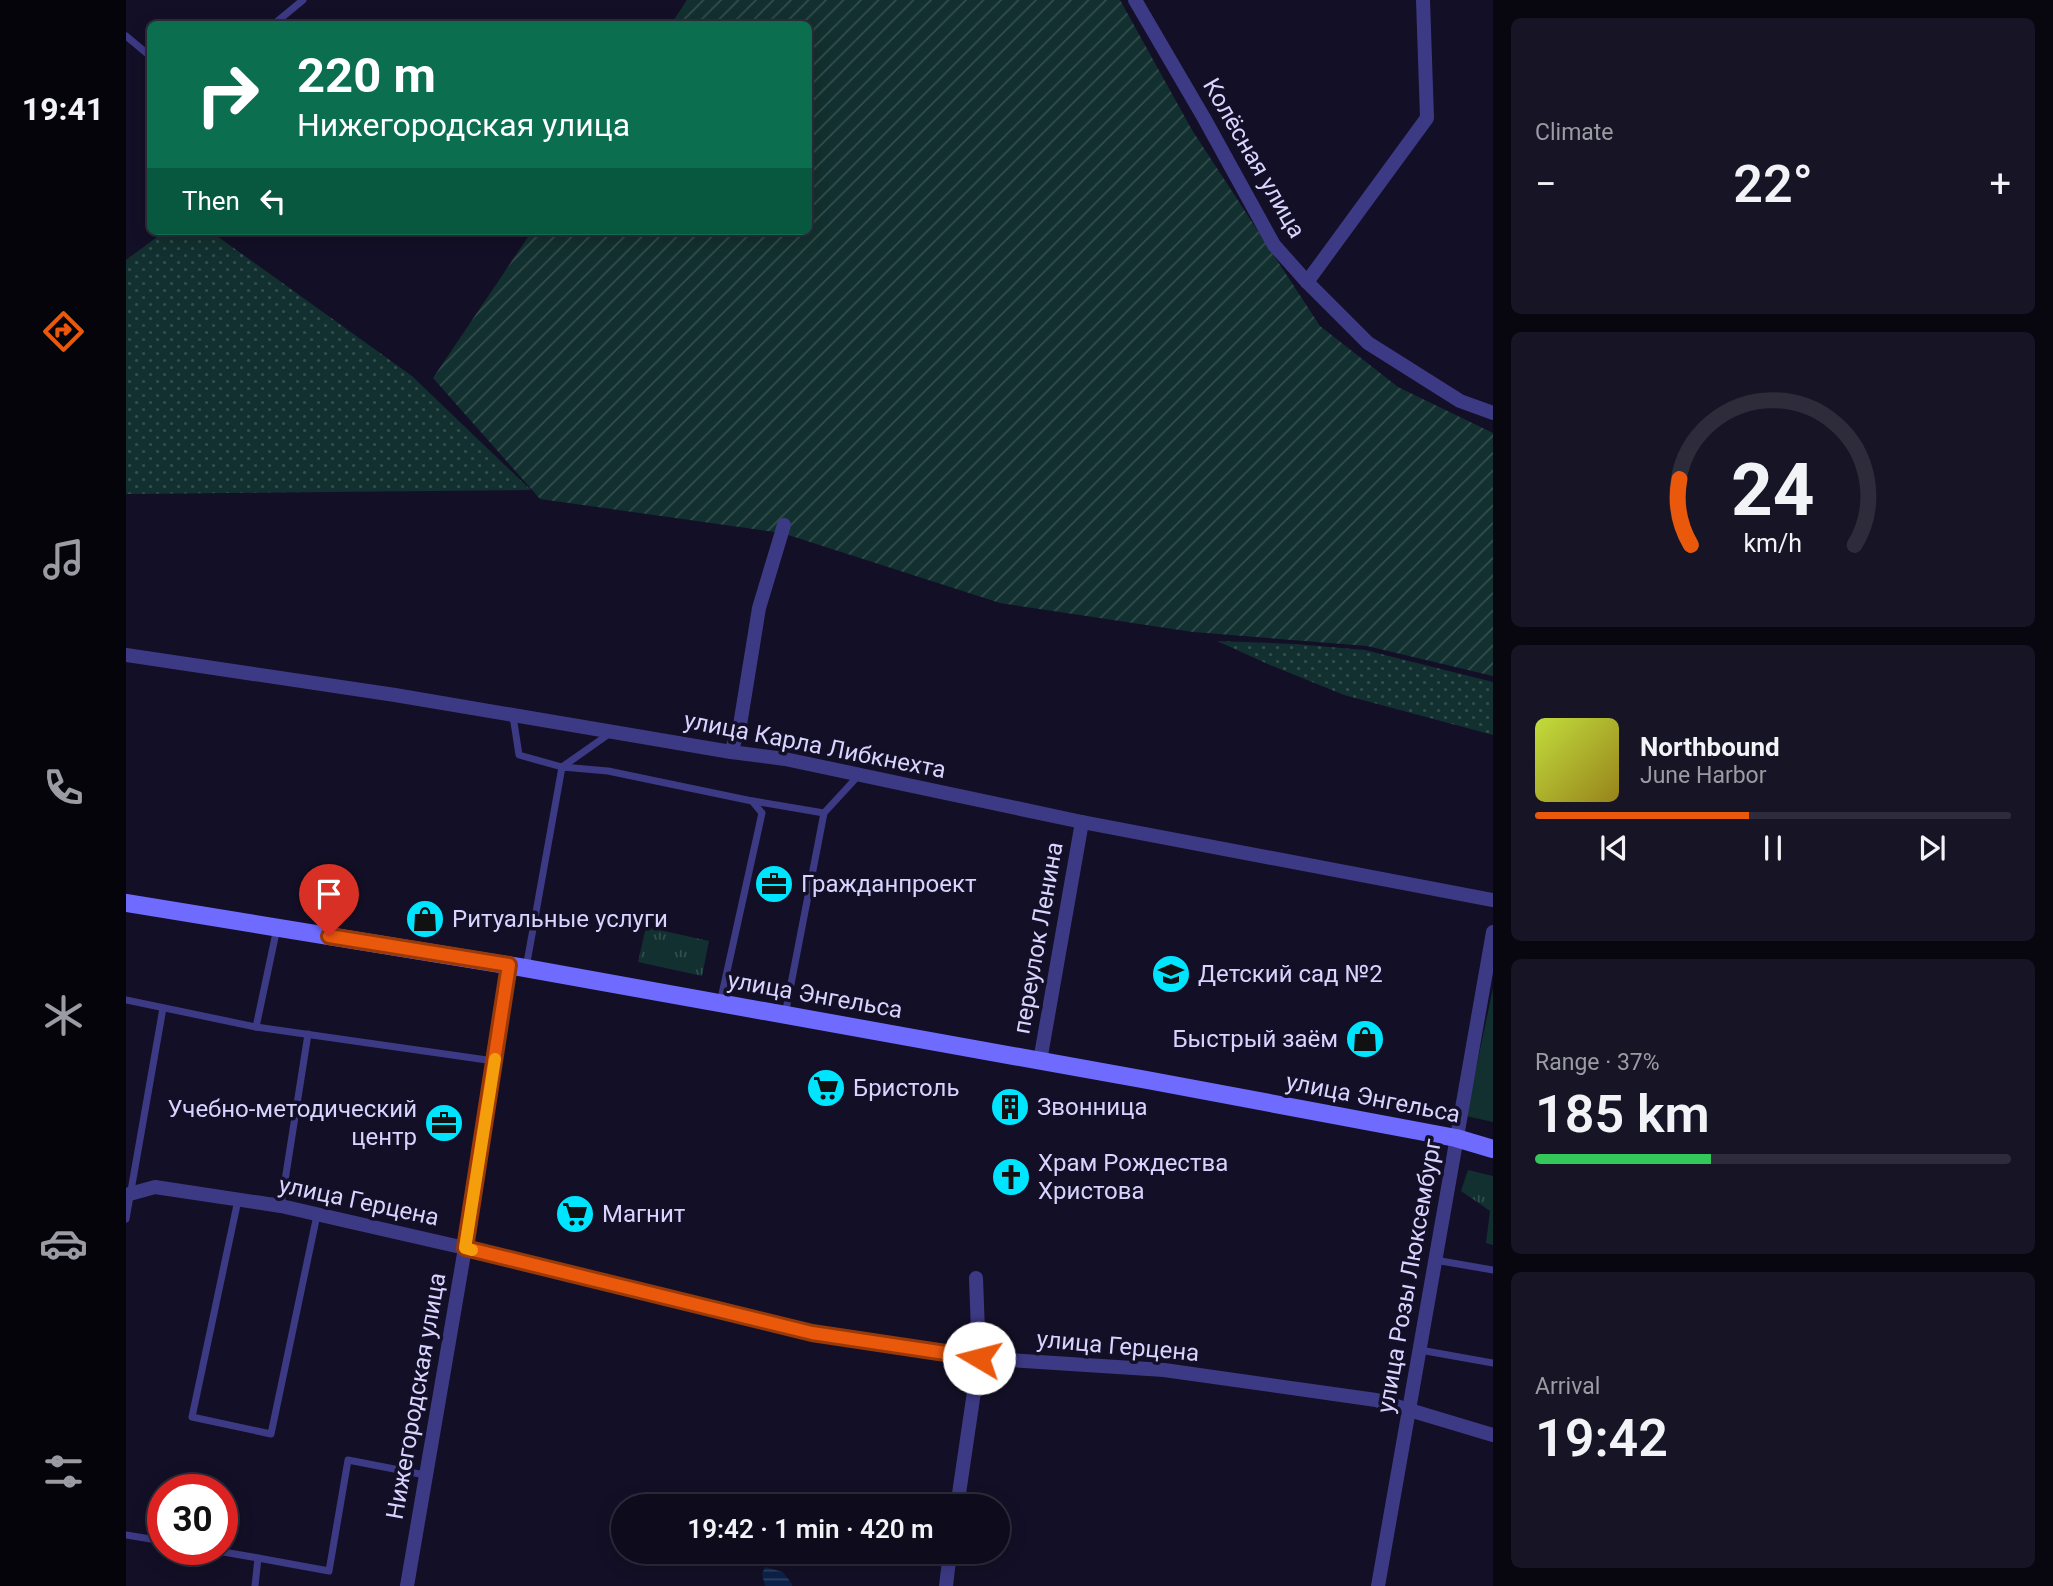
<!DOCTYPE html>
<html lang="en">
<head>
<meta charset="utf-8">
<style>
	body { margin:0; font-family:Roboto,sans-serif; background:#171425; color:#f1f3f6; height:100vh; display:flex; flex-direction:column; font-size:26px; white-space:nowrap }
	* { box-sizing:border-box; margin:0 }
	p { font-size:23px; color:#9b9ba3 }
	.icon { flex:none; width:38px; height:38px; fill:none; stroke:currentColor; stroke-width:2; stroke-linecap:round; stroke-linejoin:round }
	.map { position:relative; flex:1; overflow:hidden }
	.drawer { display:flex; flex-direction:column; gap:18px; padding:18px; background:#08060f; width:560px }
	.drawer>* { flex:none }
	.hud { position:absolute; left:21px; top:21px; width:665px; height:214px; border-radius:10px; box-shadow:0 4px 18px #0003,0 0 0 2px #2e2b3b; background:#0b6e4f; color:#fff; overflow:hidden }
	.speed { position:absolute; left:21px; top:1474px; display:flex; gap:14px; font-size:35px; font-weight:700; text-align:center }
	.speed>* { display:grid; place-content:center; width:91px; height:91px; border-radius:50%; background:#0e0b1c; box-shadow:0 4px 18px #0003,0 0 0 2px #2e2b3b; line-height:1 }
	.speed .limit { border:10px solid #d22; background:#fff; color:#111 }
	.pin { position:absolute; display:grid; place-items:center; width:60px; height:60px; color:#fff; margin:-72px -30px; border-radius:50% 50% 50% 0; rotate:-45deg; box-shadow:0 0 7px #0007 }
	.pin .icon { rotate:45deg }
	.me { position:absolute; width:77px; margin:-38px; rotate:278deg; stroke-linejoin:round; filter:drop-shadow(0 0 5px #0008) }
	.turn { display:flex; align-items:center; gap:24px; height:147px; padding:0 35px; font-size:32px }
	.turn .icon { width:91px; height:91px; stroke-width:2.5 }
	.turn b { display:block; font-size:49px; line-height:60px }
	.then { display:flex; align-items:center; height:66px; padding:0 35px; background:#0003; gap:14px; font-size:26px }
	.big { font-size:52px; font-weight:600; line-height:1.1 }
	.drawer .card { flex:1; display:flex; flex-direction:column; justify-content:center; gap:10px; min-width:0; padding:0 24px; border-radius:10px; background:#171425 }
	.drawer .dial { align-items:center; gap:0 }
	.dial svg { height:182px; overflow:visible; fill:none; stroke:#2e2b3b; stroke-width:7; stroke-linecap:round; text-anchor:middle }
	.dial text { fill:#f1f3f6; stroke:none }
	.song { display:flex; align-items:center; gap:21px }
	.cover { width:84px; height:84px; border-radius:10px; background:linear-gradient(135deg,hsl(70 70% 55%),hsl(50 70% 35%)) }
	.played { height:7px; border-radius:4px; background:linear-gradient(90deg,#ea580c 45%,#2e2b3b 45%) }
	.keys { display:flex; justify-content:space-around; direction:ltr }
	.heat { display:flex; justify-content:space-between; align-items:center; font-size:38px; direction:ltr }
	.charge { height:10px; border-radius:5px; background:linear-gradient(90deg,#34c759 37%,#2e2b3b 0) }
	.trip { position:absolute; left:485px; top:1494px; width:399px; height:70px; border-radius:35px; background:#0e0b1c; box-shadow:0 4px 18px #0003,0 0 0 2px #2e2b3b; font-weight:600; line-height:70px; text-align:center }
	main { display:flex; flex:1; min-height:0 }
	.tab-bar { display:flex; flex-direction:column; width:126px; justify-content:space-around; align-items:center; background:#06040b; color:#9b9ba3 }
	.tab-bar .icon { width:49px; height:49px }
	.tab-bar .active { color:#ea580c }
	.tab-bar b { font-size:32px; color:#f1f3f6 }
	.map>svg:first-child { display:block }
</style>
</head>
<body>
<main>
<nav class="tab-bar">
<b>19:41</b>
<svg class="icon active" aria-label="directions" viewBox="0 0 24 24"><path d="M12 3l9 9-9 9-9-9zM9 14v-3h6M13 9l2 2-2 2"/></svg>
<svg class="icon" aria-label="music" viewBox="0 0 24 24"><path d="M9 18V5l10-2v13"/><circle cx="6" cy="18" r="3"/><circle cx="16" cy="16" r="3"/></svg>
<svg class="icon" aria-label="phone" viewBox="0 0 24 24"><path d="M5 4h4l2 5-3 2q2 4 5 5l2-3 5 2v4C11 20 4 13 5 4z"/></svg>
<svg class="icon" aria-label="climate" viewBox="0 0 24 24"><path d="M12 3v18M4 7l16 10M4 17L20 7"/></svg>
<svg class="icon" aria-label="car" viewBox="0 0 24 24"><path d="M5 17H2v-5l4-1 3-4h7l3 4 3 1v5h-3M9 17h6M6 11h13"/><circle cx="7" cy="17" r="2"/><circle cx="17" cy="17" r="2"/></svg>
<svg class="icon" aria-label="filters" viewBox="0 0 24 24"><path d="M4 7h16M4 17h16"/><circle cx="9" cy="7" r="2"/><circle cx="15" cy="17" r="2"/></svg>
</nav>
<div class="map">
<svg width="1367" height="1586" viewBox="0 0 1367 1586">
	<defs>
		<pattern id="grass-dots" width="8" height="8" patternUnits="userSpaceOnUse" patternTransform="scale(1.75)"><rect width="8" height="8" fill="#12302f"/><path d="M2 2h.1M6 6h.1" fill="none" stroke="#344d4e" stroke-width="1.8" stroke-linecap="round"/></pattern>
		<pattern id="park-tufts" width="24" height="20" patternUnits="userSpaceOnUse" patternTransform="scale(1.75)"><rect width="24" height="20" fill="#12302f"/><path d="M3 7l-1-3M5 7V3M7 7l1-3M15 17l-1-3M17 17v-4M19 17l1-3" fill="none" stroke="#344d4e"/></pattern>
		<pattern id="garden-furrows" width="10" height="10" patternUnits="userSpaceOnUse" patternTransform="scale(1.75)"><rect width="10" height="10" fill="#12302f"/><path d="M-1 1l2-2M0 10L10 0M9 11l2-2" fill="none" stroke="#344d4e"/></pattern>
		<pattern id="water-rules" width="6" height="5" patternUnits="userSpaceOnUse" patternTransform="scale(1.75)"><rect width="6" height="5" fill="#0c2248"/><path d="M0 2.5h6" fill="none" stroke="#2f4163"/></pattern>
	</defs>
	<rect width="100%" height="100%" fill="#130f26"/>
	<g fill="url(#grass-dots)">
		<polygon points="39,231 84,231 286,376 405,490 0,494 0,260"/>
		<polygon points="1091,641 1169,644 1239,650 1367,682 1367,735 1218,695 1144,665"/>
	</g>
	<g fill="url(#park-tufts)">
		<polygon points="520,927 583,941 576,976 512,962"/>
		<polygon points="1342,1170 1367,1176 1367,1245 1360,1243 1364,1211 1335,1191"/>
	</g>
	<polygon fill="url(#garden-furrows)" points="561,0 994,0 1066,130 1194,326 1272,387 1367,433 1367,676 1241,646 1067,632 874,603 656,533 414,499 307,378 406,231 682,231 682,24 545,24"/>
	<polygon fill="#12302f" points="1367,988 1367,1122 1340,1116"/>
	<polygon fill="url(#water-rules)" points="639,1567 657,1572 666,1584 666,1586 639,1586 636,1574"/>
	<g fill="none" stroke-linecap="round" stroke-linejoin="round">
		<g stroke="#3d3a85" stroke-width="7">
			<polyline points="148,24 177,0"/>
			<polyline points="0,36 24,56"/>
			<polyline points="387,716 393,755 436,767 483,734"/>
			<polyline points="627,801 698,813 733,775"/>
			<polyline points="400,968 436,767 482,771 626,801 636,813 594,1003"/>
			<polyline points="0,1000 130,1027 368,1061"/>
			<polyline points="659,1015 698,813"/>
			<polyline points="130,1027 151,928"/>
			<polyline points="112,1200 66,1417 145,1434 191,1215"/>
			<polyline points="155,1206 182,1034"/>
			<polyline points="0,1219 37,1008"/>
			<polyline points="1309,1260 1367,1270"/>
			<polyline points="1294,1350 1367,1363"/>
			<polyline points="0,1535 37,1541"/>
			<polyline points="80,1549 132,1558 129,1586"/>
			<polyline points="132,1558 203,1571 222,1460 299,1475"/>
		</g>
		<g stroke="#3d3a85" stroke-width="14">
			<polyline points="1009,0 1078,118 1148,245 1181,282 1242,343 1334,401 1367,413"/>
			<polyline points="1181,282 1301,118 1297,0"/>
			<polyline points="0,655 269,695 605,752 659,759 956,822 1367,900"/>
			<polyline points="605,752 614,725 633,608 658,525"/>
			<polyline points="914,1061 956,822"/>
			<polyline points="0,1195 29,1187 155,1206 339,1248 686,1333 853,1358 1038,1370 1250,1400 1367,1435"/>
			<polyline points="831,1507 853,1358 850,1278"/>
			<polyline points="281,1586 339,1248 383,966"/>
			<polyline points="820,1586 824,1552"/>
			<polyline points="1252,1586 1367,932"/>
		</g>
		<polyline stroke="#6f6bff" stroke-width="18" points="0,903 399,968 1021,1080 1330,1138 1367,1149"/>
	</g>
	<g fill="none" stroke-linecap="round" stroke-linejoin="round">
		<defs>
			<polyline id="route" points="203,936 383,965 339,1248 686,1333 853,1358"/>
		</defs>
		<use href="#route" stroke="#983908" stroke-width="18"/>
		<use href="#route" stroke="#ea580c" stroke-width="12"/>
		<polyline stroke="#f59e0b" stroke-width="12" points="346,1250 339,1248 369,1059"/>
	</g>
	<defs>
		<symbol id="office-disc" viewBox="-11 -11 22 22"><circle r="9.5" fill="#00e5ff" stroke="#130f26"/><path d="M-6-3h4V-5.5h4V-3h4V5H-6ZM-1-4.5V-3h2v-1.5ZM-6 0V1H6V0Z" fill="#111"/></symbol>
		<symbol id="shop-disc" viewBox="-11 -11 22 22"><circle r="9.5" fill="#00e5ff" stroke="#130f26"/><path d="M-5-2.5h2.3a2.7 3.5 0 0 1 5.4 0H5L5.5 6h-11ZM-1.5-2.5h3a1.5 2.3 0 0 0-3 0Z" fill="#111"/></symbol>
		<symbol id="school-disc" viewBox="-11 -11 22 22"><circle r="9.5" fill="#00e5ff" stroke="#130f26"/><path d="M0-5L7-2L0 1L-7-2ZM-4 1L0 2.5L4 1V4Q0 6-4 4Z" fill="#111"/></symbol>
		<symbol id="supermarket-disc" viewBox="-11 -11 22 22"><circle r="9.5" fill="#00e5ff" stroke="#130f26"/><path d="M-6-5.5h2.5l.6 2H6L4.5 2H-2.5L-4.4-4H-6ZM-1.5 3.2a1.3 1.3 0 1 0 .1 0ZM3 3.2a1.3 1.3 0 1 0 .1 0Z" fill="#111"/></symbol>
		<symbol id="building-disc" viewBox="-11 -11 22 22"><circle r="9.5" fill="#00e5ff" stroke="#130f26"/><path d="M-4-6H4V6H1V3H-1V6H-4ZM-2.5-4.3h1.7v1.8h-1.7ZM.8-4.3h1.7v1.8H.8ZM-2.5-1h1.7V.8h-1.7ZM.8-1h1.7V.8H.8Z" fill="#111"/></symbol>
		<symbol id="church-disc" viewBox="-11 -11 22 22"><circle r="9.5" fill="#00e5ff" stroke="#130f26"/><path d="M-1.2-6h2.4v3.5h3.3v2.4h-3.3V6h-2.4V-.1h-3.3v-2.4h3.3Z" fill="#111"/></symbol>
	</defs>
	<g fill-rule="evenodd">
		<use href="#office-disc" x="626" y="862" width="44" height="44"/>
		<use href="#shop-disc" x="277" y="897" width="44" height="44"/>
		<use href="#school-disc" x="1023" y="952" width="44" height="44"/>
		<use href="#shop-disc" x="1217" y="1017" width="44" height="44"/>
		<use href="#supermarket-disc" x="678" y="1066" width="44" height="44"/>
		<use href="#building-disc" x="862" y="1085" width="44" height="44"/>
		<use href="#office-disc" x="296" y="1101" width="44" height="44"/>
		<use href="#church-disc" x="863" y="1155" width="44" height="44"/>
		<use href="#supermarket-disc" x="427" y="1192" width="44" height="44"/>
	</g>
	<g text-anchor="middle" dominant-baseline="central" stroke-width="7" stroke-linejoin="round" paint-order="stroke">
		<g font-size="24" fill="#d9d4ff" stroke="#130f26">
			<text transform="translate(1128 158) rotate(60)">Колёсная улица</text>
			<text transform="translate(689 745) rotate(11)">улица Карла Либкнехта</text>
			<text transform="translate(912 938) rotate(-80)">переулок Ленина</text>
			<text transform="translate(689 995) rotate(10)">улица Энгельса</text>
			<text transform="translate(1247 1098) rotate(11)">улица Энгельса</text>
			<text transform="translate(233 1201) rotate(12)">улица Герцена</text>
			<text transform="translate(1283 1276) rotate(-80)">улица Розы Люксембург</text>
			<text transform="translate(992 1346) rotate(5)">улица Герцена</text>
			<text transform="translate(290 1396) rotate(-80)">Нижегородская улица</text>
		</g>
		<g font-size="24" fill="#d9d4ff" stroke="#130f26" text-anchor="start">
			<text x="675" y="884">Гражданпроект</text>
			<text x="326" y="919">Ритуальные услуги</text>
			<text x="1072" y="974">Детский сад №2</text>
			<text x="1212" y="1039" text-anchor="end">Быстрый заём</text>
			<text x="727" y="1088">Бристоль</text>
			<text x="911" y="1107">Звонница</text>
			<text x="291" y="1109" text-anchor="end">Учебно-методический<tspan x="291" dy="28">центр</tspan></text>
			<text x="912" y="1163">Храм Рождества<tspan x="912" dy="28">Христова</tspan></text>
			<text x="476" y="1214">Магнит</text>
		</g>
	</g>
</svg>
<div class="speed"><div class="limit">30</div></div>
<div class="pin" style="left:203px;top:936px;background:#d93025"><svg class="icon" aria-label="arrive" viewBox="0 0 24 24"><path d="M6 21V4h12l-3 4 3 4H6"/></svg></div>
<svg class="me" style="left:853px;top:1358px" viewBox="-20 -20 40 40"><circle r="19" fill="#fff"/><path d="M0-13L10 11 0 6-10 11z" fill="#ea580c"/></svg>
<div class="trip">19:42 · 1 min · 420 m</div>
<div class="hud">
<div class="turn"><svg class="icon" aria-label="right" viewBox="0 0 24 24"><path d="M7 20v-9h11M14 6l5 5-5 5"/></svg><div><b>220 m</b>Нижегородская улица</div></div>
<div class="then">Then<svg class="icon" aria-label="left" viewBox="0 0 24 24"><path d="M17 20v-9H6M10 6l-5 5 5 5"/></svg></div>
</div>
</div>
<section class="drawer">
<div class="card"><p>Climate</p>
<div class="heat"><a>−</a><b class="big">22°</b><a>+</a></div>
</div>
<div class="card dial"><svg viewBox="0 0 100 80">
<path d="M14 69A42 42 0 1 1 86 69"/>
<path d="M14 69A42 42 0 0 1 9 40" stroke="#ea580c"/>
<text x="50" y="56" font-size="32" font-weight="700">24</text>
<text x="50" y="72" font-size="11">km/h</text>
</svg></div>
<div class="card">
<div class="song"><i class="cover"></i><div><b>Northbound</b><p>June Harbor</p></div></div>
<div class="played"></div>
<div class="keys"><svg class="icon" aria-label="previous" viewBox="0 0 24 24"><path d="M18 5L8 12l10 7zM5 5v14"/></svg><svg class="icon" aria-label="pause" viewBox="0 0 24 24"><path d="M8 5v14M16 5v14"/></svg><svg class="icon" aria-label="next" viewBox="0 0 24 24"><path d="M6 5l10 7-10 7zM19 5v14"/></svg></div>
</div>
<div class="card"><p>Range · 37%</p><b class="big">185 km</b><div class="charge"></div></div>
<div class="card"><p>Arrival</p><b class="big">19:42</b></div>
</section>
</main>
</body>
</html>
